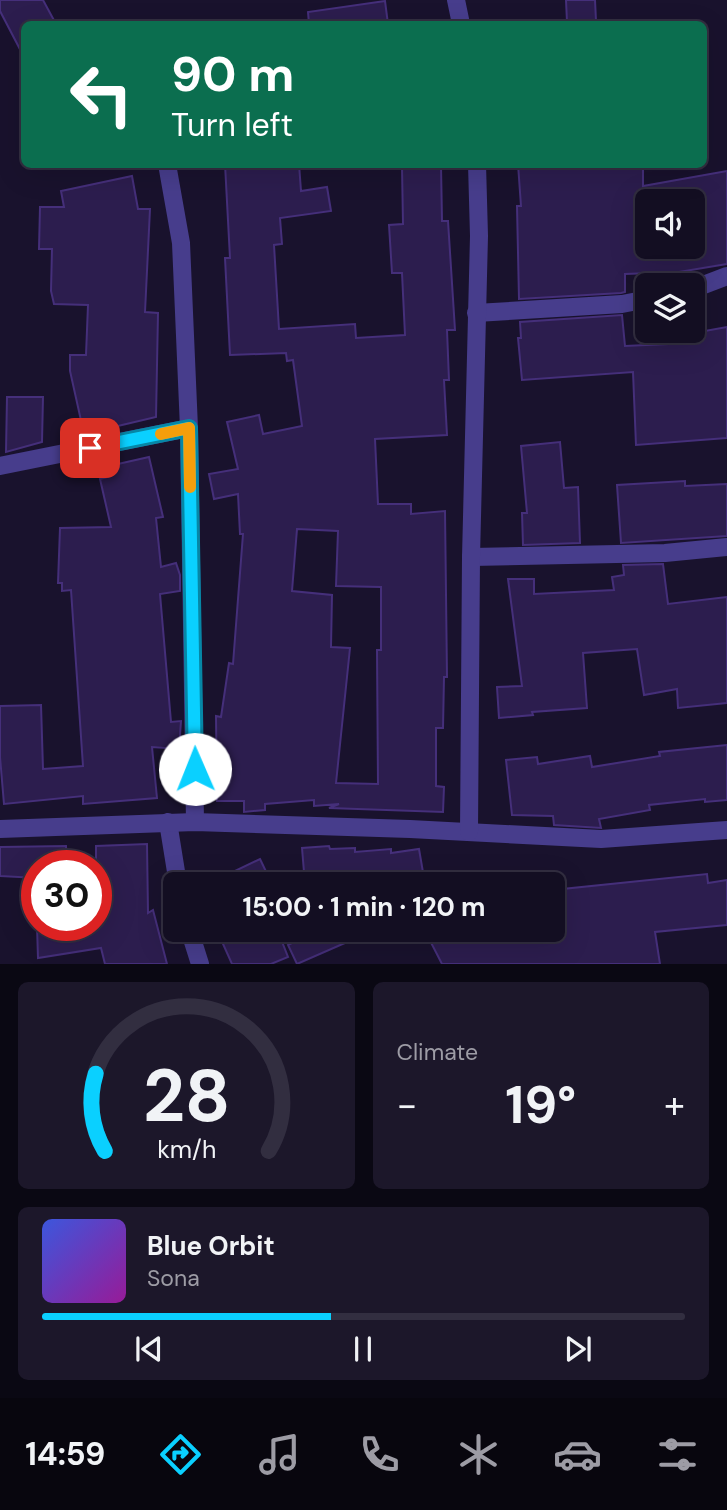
<!DOCTYPE html>
<html lang="en">
<head>
<meta charset="utf-8">
<style>
	body { margin:0; font-family:"DM Sans",sans-serif; background:#1c172a; color:#f1f3f6; height:100vh; display:flex; flex-direction:column; font-size:26px; white-space:nowrap }
	* { box-sizing:border-box; margin:0 }
	p { font-size:23px; color:#9d9ca5 }
	.icon { flex:none; width:38px; height:38px; fill:none; stroke:currentColor; stroke-width:2; stroke-linecap:round; stroke-linejoin:round }
	.map { position:relative; height:964px; overflow:hidden }
	.panel { display:flex; flex-direction:column; gap:18px; padding:18px; background:#0a0813; flex:1 }
	.panel>* { flex:none }
	.banner { position:absolute; left:21px; top:21px; width:686px; height:147px; border-radius:10px; box-shadow:0 7px 28px #0002,0 0 0 2px #322e40; background:#0b6e4f; color:#fff; overflow:hidden }
	.fabs { position:absolute; left:635px; top:189px; display:grid; gap:14px }
	.fabs a { display:grid; place-items:center; width:70px; height:70px; border-radius:10px; background:#130e22; box-shadow:0 7px 28px #0002,0 0 0 2px #322e40; font-size:35px }
	.speed { position:absolute; left:21px; top:850px; display:flex; gap:14px; font-size:35px; font-weight:700; text-align:center }
	.speed>* { display:grid; place-content:center; width:91px; height:91px; border-radius:50%; background:#130e22; box-shadow:0 7px 28px #0002,0 0 0 2px #322e40; line-height:1 }
	.speed .limit { border:10px solid #d22; background:#fff; color:#111 }
	.pin { position:absolute; display:grid; place-items:center; width:60px; height:60px; color:#fff; margin:-30px; border-radius:14px; box-shadow:0 4px 10px #0006 }
	.me { position:absolute; width:77px; margin:-38px; rotate:359deg; stroke-linejoin:round; filter:drop-shadow(0 0 5px #0008) }
	.turn { display:flex; align-items:center; gap:24px; height:147px; padding:0 35px; font-size:32px }
	.turn .icon { width:91px; height:91px; stroke-width:2.5 }
	.turn b { display:block; font-size:49px; line-height:60px }
	.big { font-size:52px; font-weight:700; line-height:1.1 }
	.panel .widget { flex:1; display:flex; flex-direction:column; justify-content:center; gap:10px; min-width:0; padding:0 24px; border-radius:10px; background:#1c172a }
	.panel .dial { align-items:center; gap:0 }
	.dial svg { height:182px; overflow:visible; fill:none; stroke:#322e40; stroke-width:7; stroke-linecap:round; text-anchor:middle }
	.dial text { fill:#f1f3f6; stroke:none }
	.song { display:flex; align-items:center; gap:21px }
	.cover { width:84px; height:84px; border-radius:10px; background:linear-gradient(135deg,hsl(230 70% 55%),hsl(300 70% 35%)) }
	.played { height:7px; border-radius:4px; background:linear-gradient(90deg,#0ad0ff 45%,#322e40 45%) }
	.keys { display:flex; justify-content:space-around; direction:ltr }
	.heat { display:flex; justify-content:space-between; align-items:center; font-size:38px; direction:ltr }
	.panel .tiles { flex:1; display:grid; gap:18px; grid-template-columns:1fr 1fr }
	.widget:last-child { grid-column:span 2 }
	.trip { position:absolute; left:163px; top:872px; width:402px; height:70px; border-radius:10px; background:#130e22; box-shadow:0 7px 28px #0002,0 0 0 2px #322e40; font-weight:700; line-height:70px; text-align:center }
	.dock { display:flex; height:112px; justify-content:space-around; align-items:center; background:#08060e; color:#9d9ca5 }
	.dock .icon { width:49px; height:49px }
	.dock .on { color:#0ad0ff }
	.dock b { font-size:32px; color:#f1f3f6 }
	.map>svg:first-child { display:block }
</style>
</head>
<body>
<div class="map">
<svg width="727" height="964" viewBox="0 0 727 964">
	<rect width="100%" height="100%" fill="#19122d"/>
	<g fill="#2c1d4e" stroke="#452f7a" stroke-width="2" fill-rule="evenodd">
		<polygon points="0,0 43,0 56,24 24,24 24,57 0,11"/>
		<polygon points="566,0 595,0 596,21 567,22"/>
		<polygon points="385,1 388,24 309,24 308,12"/>
		<path d="M 225,164 L 299,164 L 301,191 L 327,187 L 331,211 L 280,218 L 282,244 L 274,245 L 279,329 L 355,324 L 356,338 L 405,335 L 402,273 L 392,273 L 389,225 L 403,224 L 402,167 L 441,166 L 442,221 L 448,221 L 455,330 L 447,330 L 449,380 L 444,380 L 447,435 L 375,439 L 378,504 L 411,504 L 411,514 L 445,511 L 447,677 L 444,677 L 443,728 L 436,728 L 436,786 L 444,787 L 443,812 L 329,808 L 339,804 L 314,806 L 314,800 L 265,804 L 265,810 L 244,812 L 244,801 L 217,801 L 216,716 L 221,717 L 229,663 L 233,664 L 243,534 L 240,534 L 238,494 L 214,499 L 209,474 L 238,469 L 227,422 L 259,415 L 263,434 L 302,426 L 293,360 L 287,361 L 286,353 L 230,355 L 225,258 L 230,258 ZM 297,529 L 338,531 L 336,586 L 381,587 L 381,650 L 377,650 L 378,784 L 336,783 L 350,648 L 331,647 L 332,595 L 292,591 Z"/>
		<path d="M 518,164 L 643,164 L 643,186 L 727,171 L 727,264 L 679,272 L 625,274 L 625,292 L 621,293 L 519,299 L 517,206 L 521,206 ZM 648,201 L 693,201 L 693,247 L 648,247 Z"/>
		<polygon points="132,176 138,209 150,209 145,312 158,313 156,417 84,434 70,371 70,355 86,355 88,305 54,304 51,291 52,249 39,249 40,207 64,207 61,191"/>
		<polygon points="622,315 625,346 690,343 688,334 727,327 727,438 636,445 633,372 522,380 518,338 521,338 520,322"/>
		<polygon points="7,397 43,397 42,442 6,452"/>
		<polygon points="560,442 564,488 578,487 580,543 523,545 522,513 527,513 521,446"/>
		<polygon points="149,457 163,517 156,518 161,567 176,563 180,575 180,591 160,594 171,722 181,721 179,749 152,747 157,798 83,804 83,796 4,804 0,757 0,706 41,705 43,769 83,766 71,590 62,591 62,583 58,583 60,528 111,527 100,479 111,476 109,466"/>
		<polygon points="685,481 685,486 727,484 727,536 621,543 617,485"/>
		<polygon points="663,564 668,604 727,597 727,703 678,708 677,689 644,695 637,649 583,653 587,708 532,712 533,715 499,718 497,687 522,686 508,579 534,579 534,594 614,590 612,577 624,575 623,565"/>
		<polygon points="727,745 727,800 705,802 705,799 649,805 650,810 599,819 601,828 554,825 553,816 512,815 506,760 537,757 538,764 590,756 592,767 660,756 659,752"/>
		<polygon points="147,844 148,913 153,910 167,964 105,964 101,948 38,958 37,926 96,926 96,846"/>
		<polygon points="66,846 67,865 37,866 37,878 0,876 0,847"/>
		<polygon points="329,846 330,849 355,848 355,852 391,849 391,853 419,849 425,884 305,884 302,848"/>
		<polygon points="260,859 272,884 208,884"/>
		<polygon points="707,874 708,883 727,880 727,925 655,932 660,964 442,964 424,929 553,929 553,890"/>
		<polygon points="233,929 277,929 288,957 271,964 232,964 219,935"/>
		<polygon points="318,929 338,929 345,943 297,964 288,945"/>
	</g>
	<g fill="none" stroke-linecap="round" stroke-linejoin="round">
		<g stroke="#473d8c" stroke-width="18">
			<polyline points="456,0 461,24"/>
			<polyline points="167,164 181,243 189,428 195,822"/>
			<polyline points="693,289 727,276"/>
			<polyline points="476,313 622,304 648,299"/>
			<polyline points="0,466 189,428"/>
			<polyline points="471,557 665,553 727,547"/>
			<polyline points="168,822 178,884"/>
			<polyline points="0,829 195,822 410,829 601,839 727,830"/>
			<polyline points="469,832 471,557 479,236 477,164"/>
			<polyline points="189,929 200,964"/>
		</g>
	</g>
	<g fill="none" stroke-linecap="round" stroke-linejoin="round">
		<defs>
			<polyline id="route" points="90,448 189,428 195,769"/>
		</defs>
		<use href="#route" stroke="#0687a6" stroke-width="18"/>
		<use href="#route" stroke="#0ad0ff" stroke-width="12"/>
		<polyline stroke="#f59e0b" stroke-width="12" points="161,434 189,428 190,487"/>
	</g>
</svg>
<div class="fabs">
<a><svg class="icon" aria-label="sound" viewBox="0 0 24 24"><path d="M4 9h4l5-4v14l-5-4H4zM17 9q2 3 0 6"/></svg></a>
<a><svg class="icon" aria-label="layers" viewBox="0 0 24 24"><path d="M12 4l9 5-9 5-9-5zM3 14l9 5 9-5"/></svg></a>
</div>
<div class="speed"><div class="limit">30</div></div>
<div class="pin" style="left:90px;top:448px;background:#d93025"><svg class="icon" aria-label="arrive" viewBox="0 0 24 24"><path d="M6 21V4h12l-3 4 3 4H6"/></svg></div>
<svg class="me" style="left:195px;top:769px" viewBox="-20 -20 40 40"><circle r="19" fill="#fff"/><path d="M0-13L10 11 0 6-10 11z" fill="#0ad0ff"/></svg>
<div class="trip">15:00 · 1 min · 120 m</div>
<div class="banner">
<div class="turn"><svg class="icon" aria-label="left" viewBox="0 0 24 24"><path d="M17 20v-9H6M10 6l-5 5 5 5"/></svg><div><b>90 m</b>Turn left</div></div>
</div>
</div>
<section class="panel">
<div class="tiles">
<div class="widget dial"><svg viewBox="0 0 100 80">
<path d="M14 69A42 42 0 1 1 86 69"/>
<path d="M14 69A42 42 0 0 1 10 35" stroke="#0ad0ff"/>
<text x="50" y="56" font-size="32" font-weight="700">28</text>
<text x="50" y="72" font-size="11">km/h</text>
</svg></div>
<div class="widget"><p>Climate</p>
<div class="heat"><a>−</a><b class="big">19°</b><a>+</a></div>
</div>
<div class="widget">
<div class="song"><i class="cover"></i><div><b>Blue Orbit</b><p>Sona</p></div></div>
<div class="played"></div>
<div class="keys"><svg class="icon" aria-label="previous" viewBox="0 0 24 24"><path d="M18 5L8 12l10 7zM5 5v14"/></svg><svg class="icon" aria-label="pause" viewBox="0 0 24 24"><path d="M8 5v14M16 5v14"/></svg><svg class="icon" aria-label="next" viewBox="0 0 24 24"><path d="M6 5l10 7-10 7zM19 5v14"/></svg></div>
</div>
</div>
</section>
<nav class="dock">
<b>14:59</b>
<svg class="icon on" aria-label="directions" viewBox="0 0 24 24"><path d="M12 3l9 9-9 9-9-9zM9 14v-3h6M13 9l2 2-2 2"/></svg>
<svg class="icon" aria-label="music" viewBox="0 0 24 24"><path d="M9 18V5l10-2v13"/><circle cx="6" cy="18" r="3"/><circle cx="16" cy="16" r="3"/></svg>
<svg class="icon" aria-label="phone" viewBox="0 0 24 24"><path d="M5 4h4l2 5-3 2q2 4 5 5l2-3 5 2v4C11 20 4 13 5 4z"/></svg>
<svg class="icon" aria-label="climate" viewBox="0 0 24 24"><path d="M12 3v18M4 7l16 10M4 17L20 7"/></svg>
<svg class="icon" aria-label="car" viewBox="0 0 24 24"><path d="M5 17H2v-5l4-1 3-4h7l3 4 3 1v5h-3M9 17h6M6 11h13"/><circle cx="7" cy="17" r="2"/><circle cx="17" cy="17" r="2"/></svg>
<svg class="icon" aria-label="filters" viewBox="0 0 24 24"><path d="M4 7h16M4 17h16"/><circle cx="9" cy="7" r="2"/><circle cx="15" cy="17" r="2"/></svg>
</nav>
</body>
</html>
